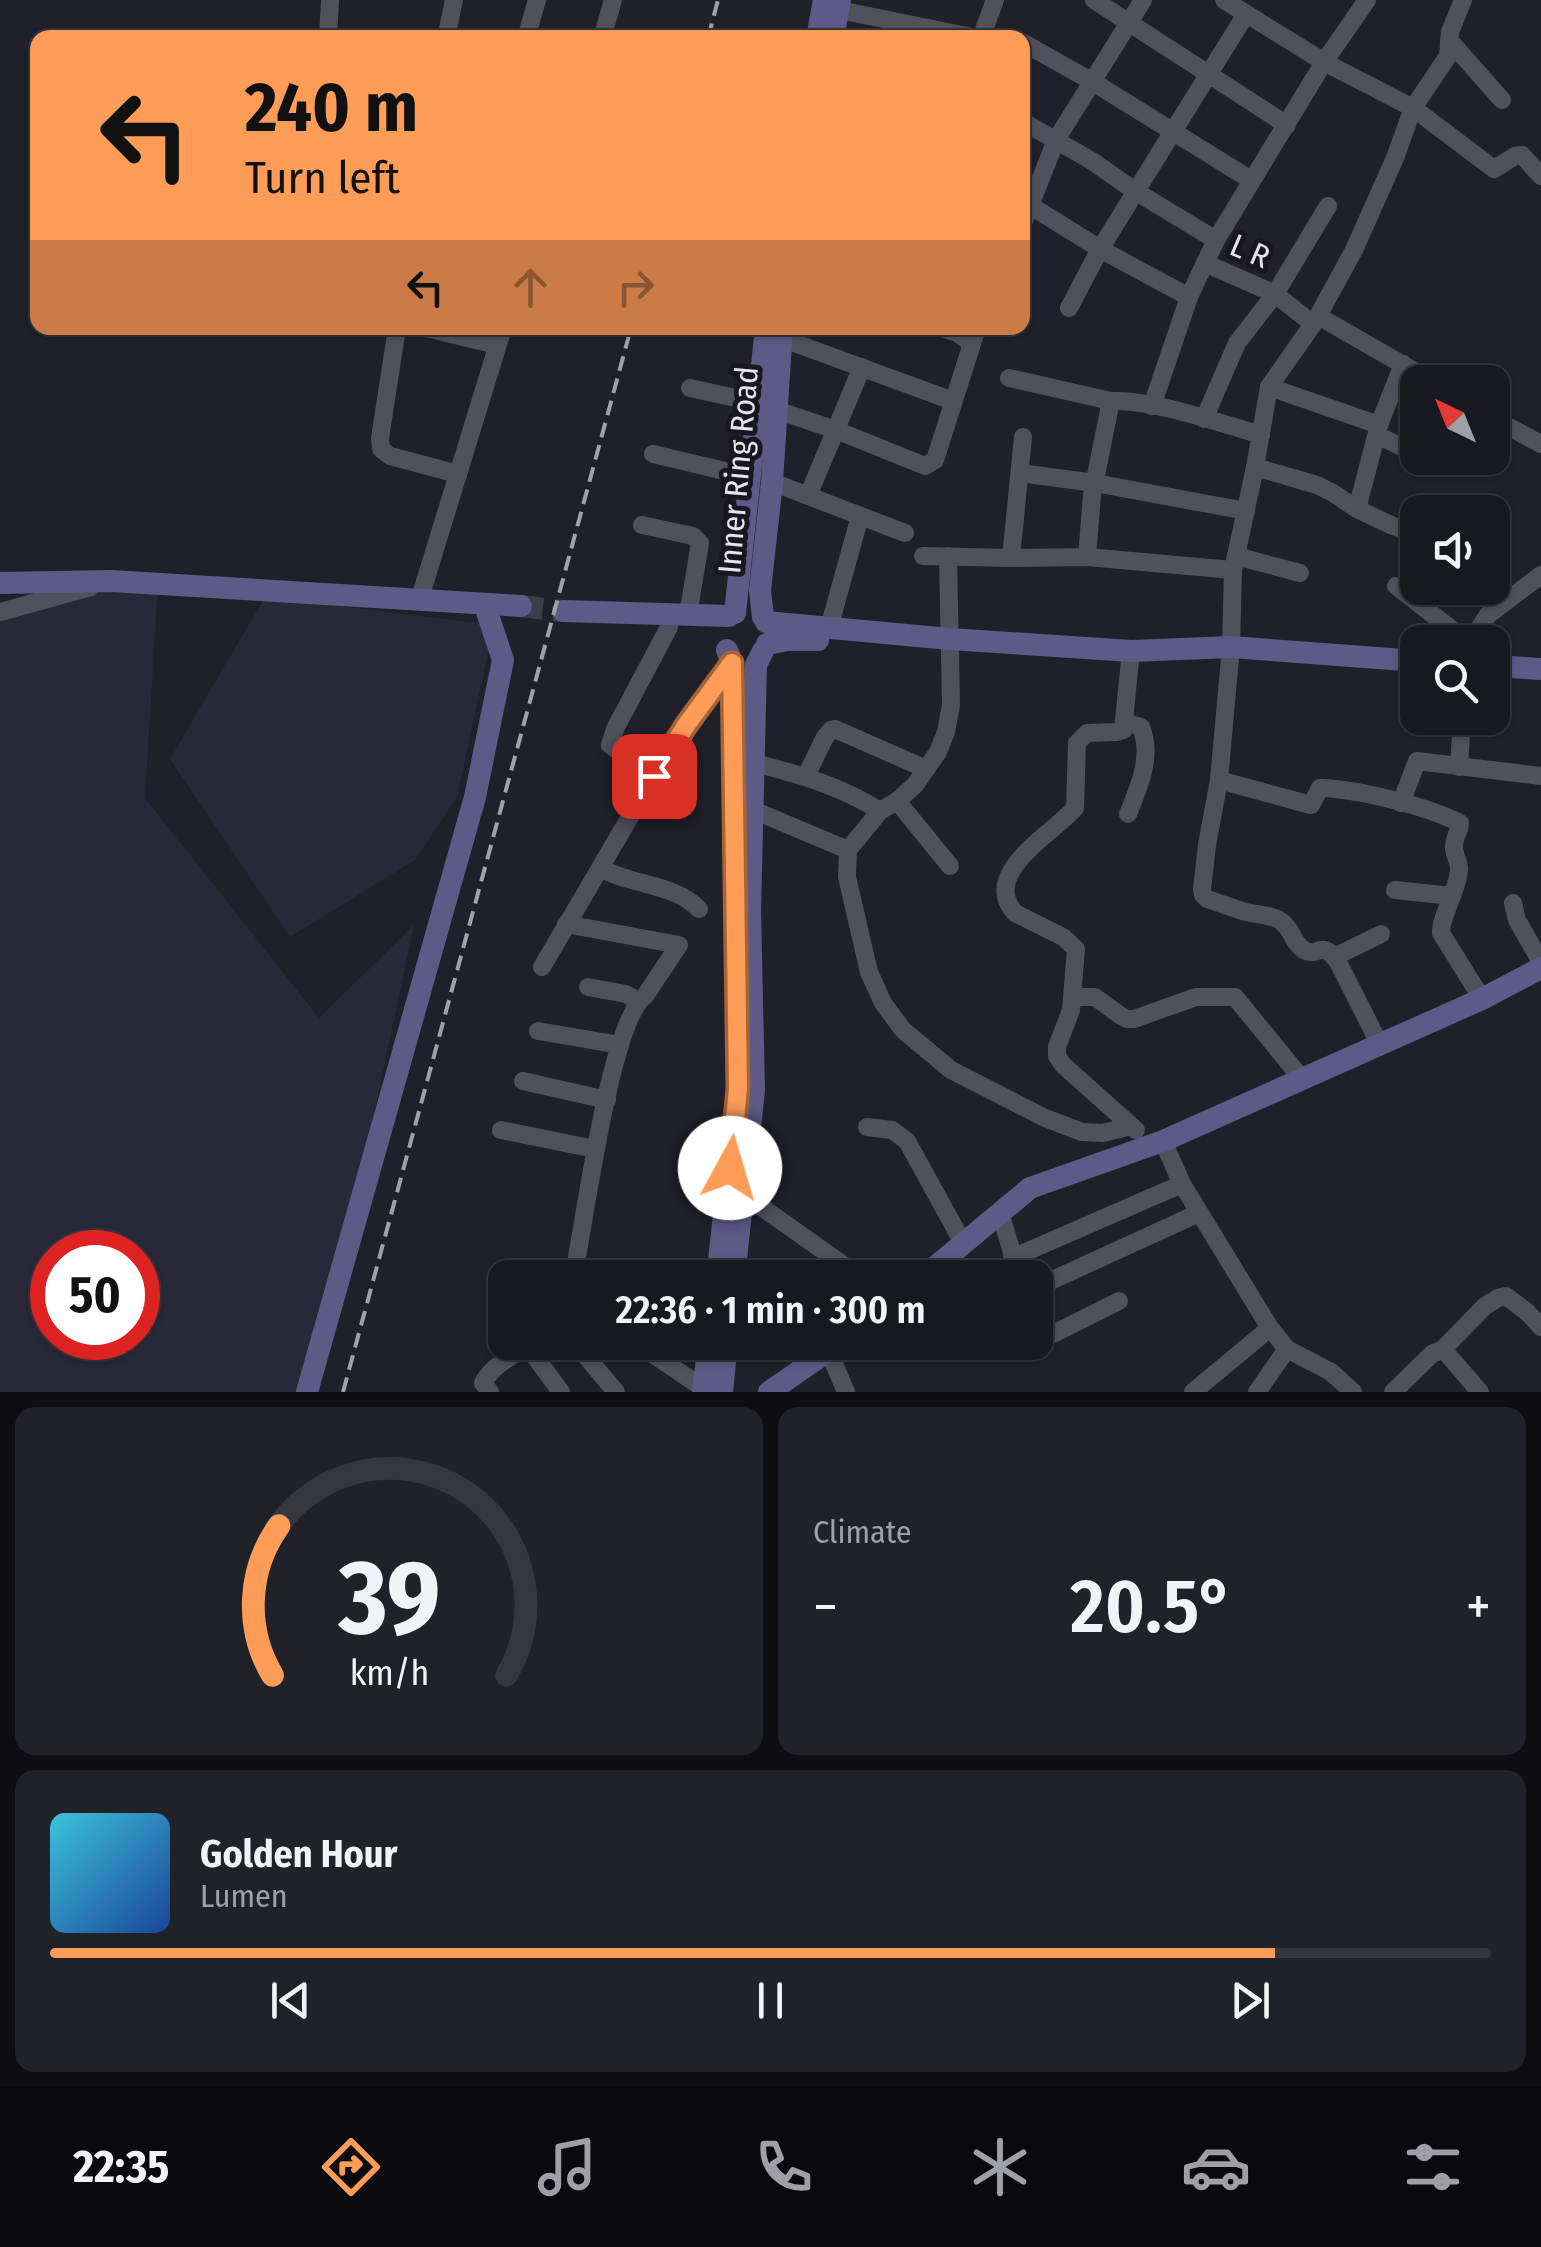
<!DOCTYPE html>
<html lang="en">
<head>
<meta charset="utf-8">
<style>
	body { margin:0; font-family:"Fira Sans Condensed",sans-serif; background:#212129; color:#f1f3f6; height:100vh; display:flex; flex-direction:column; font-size:38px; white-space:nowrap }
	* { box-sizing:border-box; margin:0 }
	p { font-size:32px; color:#9fa0a5 }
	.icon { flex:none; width:55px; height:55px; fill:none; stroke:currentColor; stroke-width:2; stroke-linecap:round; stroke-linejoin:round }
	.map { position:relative; height:1392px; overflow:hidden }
	.details { display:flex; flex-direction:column; gap:15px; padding:15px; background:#0d0d12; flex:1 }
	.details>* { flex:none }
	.banner { position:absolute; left:30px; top:30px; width:1000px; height:305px; border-radius:20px; box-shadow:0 2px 8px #0004,0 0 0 2px #36373e; background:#fe9c58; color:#111; overflow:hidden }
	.needle { width:65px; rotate:317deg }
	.fabs { position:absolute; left:1400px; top:365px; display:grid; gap:20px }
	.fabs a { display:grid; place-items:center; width:110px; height:110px; border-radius:20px; background:#181820; box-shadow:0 2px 8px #0004,0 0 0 2px #36373e; font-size:50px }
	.speed { position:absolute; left:30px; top:1230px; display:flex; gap:20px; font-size:50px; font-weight:700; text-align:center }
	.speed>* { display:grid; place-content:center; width:130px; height:130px; border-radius:50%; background:#181820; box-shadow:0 2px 8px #0004,0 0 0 2px #36373e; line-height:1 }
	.speed .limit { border:15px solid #d22; background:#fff; color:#111 }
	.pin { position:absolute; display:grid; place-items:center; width:85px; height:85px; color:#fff; margin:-42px; border-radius:20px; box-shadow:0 5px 15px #0006 }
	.me { position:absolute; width:110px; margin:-55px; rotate:6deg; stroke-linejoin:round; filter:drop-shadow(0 0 8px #0008) }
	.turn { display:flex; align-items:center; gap:35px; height:210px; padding:0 50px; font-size:45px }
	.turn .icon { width:130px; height:130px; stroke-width:2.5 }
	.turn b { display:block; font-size:70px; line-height:85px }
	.lanes { display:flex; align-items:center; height:95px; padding:0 50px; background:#0003; justify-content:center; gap:50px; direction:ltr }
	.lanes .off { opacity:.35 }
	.big { font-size:75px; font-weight:600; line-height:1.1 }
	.details .tile { flex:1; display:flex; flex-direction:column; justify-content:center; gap:15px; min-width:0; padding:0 35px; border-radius:20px; background:#212129 }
	.details .dial { align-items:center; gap:0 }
	.dial svg { height:260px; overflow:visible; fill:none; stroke:#36373e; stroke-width:7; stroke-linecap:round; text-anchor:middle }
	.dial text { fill:#f1f3f6; stroke:none }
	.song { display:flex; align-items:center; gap:30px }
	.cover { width:120px; height:120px; border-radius:15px; background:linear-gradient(135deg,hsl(190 70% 55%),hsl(220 70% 35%)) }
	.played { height:10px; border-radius:5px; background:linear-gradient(90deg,#fe9c58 85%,#36373e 85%) }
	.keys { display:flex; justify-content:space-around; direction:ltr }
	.heat { display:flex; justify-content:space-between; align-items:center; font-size:55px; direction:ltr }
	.details .tiles { flex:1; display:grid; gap:15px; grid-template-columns:1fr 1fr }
	.tile:last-child { grid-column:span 2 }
	.trip { position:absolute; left:488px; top:1260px; width:565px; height:100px; border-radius:20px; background:#181820; box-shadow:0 2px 8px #0004,0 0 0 2px #36373e; font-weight:600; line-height:100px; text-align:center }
	.tab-bar { display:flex; height:160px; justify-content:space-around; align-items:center; background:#0a0a0d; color:#9fa0a5 }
	.tab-bar .icon { width:70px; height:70px }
	.tab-bar .active { color:#fe9c58 }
	.tab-bar b { font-size:45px; color:#f1f3f6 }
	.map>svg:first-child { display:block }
</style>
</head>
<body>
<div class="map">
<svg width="1541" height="1392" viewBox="0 0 1541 1392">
	<rect width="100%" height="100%" fill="#20202b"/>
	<g fill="#282839" fill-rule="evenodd">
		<path d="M 158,583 L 145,798 L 319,1018 L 414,925 L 315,1392 L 0,1392 L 0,606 ZM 52,1252 L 138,1252 L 138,1338 L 52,1338 Z"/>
		<polygon points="265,597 494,625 457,797 415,860 290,937 170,759"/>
	</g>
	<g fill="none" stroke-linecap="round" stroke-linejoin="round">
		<polyline stroke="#3d3d48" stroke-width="22" stroke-dasharray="22 11" stroke-linecap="butt" points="521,606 563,611"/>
		<g stroke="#51515e" stroke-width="18">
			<polyline points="1094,0 1287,125"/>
			<polyline points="1224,0 1324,62 1413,108 1494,169 1515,156 1522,155 1541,176"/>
			<polyline points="839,10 977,38"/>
			<polyline points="328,38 330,0"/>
			<polyline points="446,38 454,0"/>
			<polyline points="526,38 537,0"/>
			<polyline points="602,38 613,0"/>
			<polyline points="981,38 995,0"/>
			<polyline points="1449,40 1502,100"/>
			<polyline points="1022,42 1093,82 1251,180"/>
			<polyline points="1022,121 1092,161 1135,191 1216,240 1205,263 1275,294 1313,324 1318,316 1433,382"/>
			<polyline points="1023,201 1100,249 1189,297"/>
			<polyline points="1022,226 1056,140 1143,0"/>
			<polyline points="1216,240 1324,62 1367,0"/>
			<polyline points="1069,308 1100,249 1246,14"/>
			<polyline points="1318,316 1354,250 1395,158 1413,108 1448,56 1450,32 1463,0"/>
			<path d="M 1313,324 L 1269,387 L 1255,467 L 1233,570 L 1231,647 L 1219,780 L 1207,845 L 1202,889 L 1203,895 L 1207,899 C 1220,903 1232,908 1246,912 C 1256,914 1268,915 1278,919 C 1292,927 1293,944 1304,950 C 1319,959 1320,937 1338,962 L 1380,1045"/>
			<polyline points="397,328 380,438 381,449 390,456 458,474"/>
			<polyline points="426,328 497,345"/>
			<polyline points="941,328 957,333 971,343"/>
			<polyline points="781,338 953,401"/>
			<path d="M 1009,378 L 1111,401 C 1152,399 1220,423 1261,435"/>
			<polyline points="1269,387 1379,425"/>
			<polyline points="690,388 758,403"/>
			<polyline points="1152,406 1189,297 1205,263"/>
			<polyline points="776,410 836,430 925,466 935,460 977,328"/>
			<polyline points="1492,418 1541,444"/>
			<polyline points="1204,419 1237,343 1275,294 1328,206"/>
			<polyline points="1377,435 1418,455"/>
			<polyline points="653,454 750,477"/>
			<polyline points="1424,458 1446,468"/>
			<polyline points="1255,467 1317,485 1333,493 1357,509 1393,526 1418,534"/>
			<polyline points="1020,473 1095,483 1246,511"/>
			<polyline points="772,482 905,533"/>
			<polyline points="808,496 862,367"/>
			<polyline points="1357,509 1379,425 1403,364"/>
			<polyline points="642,525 693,536 700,543 688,615"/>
			<polyline points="923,556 1011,558 1087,557 1233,570"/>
			<polyline points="948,556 951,705 946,732 938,752 915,785 897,801 880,811 848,850 847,877 869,972 883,1003 903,1030 951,1070 1045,1118 1082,1132 1103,1133 1131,1126"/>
			<polyline points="1236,556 1300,573"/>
			<polyline points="1087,557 1092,495 1111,401"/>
			<polyline points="1011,558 1023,437"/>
			<polyline points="1396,586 1468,642"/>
			<polyline points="419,601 503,328"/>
			<polyline points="0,612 91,587"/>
			<polyline points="829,628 860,516"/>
			<polyline points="1470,642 1488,615 1541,575"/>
			<path d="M 1131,651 L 1123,730 L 1116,732 L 1087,733 L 1077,743 L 1075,808 C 1055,832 979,873 1015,913 L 1063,937 L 1076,949 L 1071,1010 L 1057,1047 L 1057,1056 L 1063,1065 L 1136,1130"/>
			<path d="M 1125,722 L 1141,727 C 1153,756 1139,787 1128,814"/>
			<path d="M 754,763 C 798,774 841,786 880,811"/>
			<polyline points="1459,767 1462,718"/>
			<polyline points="654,776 610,745 615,729 669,627"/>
			<polyline points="806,776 825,737 831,730 835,729 926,769"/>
			<path d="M 1219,780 L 1311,805 L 1320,788 C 1358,789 1426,806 1460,823 C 1460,830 1454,838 1454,846 C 1453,854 1460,862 1459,870 C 1458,889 1440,918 1441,933 L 1482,999"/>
			<polyline points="897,801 950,866"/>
			<polyline points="1401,803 1417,761 1541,776"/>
			<polyline points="753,810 848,850"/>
			<path d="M 601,868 C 631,886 674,883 699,909"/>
			<polyline points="1395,890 1452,896"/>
			<polyline points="1513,903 1517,920 1541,962"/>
			<path d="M 566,924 L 679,945 L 645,996 C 610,1021 584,1227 573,1278"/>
			<polyline points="1334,957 1381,934"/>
			<polyline points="542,967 654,776 687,724 732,663"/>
			<polyline points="588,987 626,994 638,1001"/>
			<polyline points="1073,997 1095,997 1121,1016 1127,1019 1134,1019 1196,997 1235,997 1302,1079"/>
			<polyline points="538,1031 620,1045"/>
			<polyline points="523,1081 607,1100"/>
			<polyline points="867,1127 892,1130 907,1141 963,1243"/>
			<polyline points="501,1130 595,1149"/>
			<polyline points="1163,1141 1182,1184 1270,1328 1287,1349 1331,1372 1353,1392"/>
			<polyline points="743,1194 862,1278"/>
			<polyline points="1000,1213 1020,1278"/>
			<polyline points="1012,1258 1182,1184"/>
			<polyline points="1035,1288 1199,1213"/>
			<polyline points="1035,1317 1044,1331 1053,1334 1119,1301"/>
			<polyline points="574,1342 616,1392"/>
			<polyline points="635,1342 703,1388"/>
			<polyline points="1443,1349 1480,1392"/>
			<polyline points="829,1352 846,1392"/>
			<path d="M 490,1392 L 483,1383 C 491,1367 512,1355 528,1347 L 561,1392"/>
			<polyline points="1193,1392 1270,1328"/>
			<polyline points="1257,1392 1287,1349"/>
			<polyline points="1393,1392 1432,1354 1443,1349 1485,1306 1498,1298 1506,1296 1527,1312 1541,1327"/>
		</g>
		<g stroke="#5e5986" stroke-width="22">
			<polyline points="817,38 824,0"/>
			<polyline points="833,38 840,0"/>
			<polyline points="0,583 111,581 521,606"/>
			<polyline points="563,611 729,616"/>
			<polyline points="735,613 766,328"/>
			<polyline points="763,617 760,590 772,482 782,328"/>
			<polyline points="766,622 950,639 1131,651 1231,647 1418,661"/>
			<polyline points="767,644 788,640 818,640"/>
			<polyline points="1492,666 1541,669"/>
			<polyline points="717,1278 738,1089 732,663 727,650"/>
			<polyline points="734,1278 754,1090 750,910 756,665 763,651"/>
			<polyline points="922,1278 1030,1188 1163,1141 1482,999 1541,968"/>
			<polyline points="307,1392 475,797 503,660 487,612"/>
			<polyline points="703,1392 709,1342"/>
			<polyline points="722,1392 727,1342"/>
			<polyline points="769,1392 841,1342"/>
		</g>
		<g stroke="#a1a1aa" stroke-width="4" stroke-dasharray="15 8" stroke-linecap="butt">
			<polyline points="708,38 718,0"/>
			<polyline points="343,1392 631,328"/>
		</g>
	</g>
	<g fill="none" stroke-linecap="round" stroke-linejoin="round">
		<defs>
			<polyline id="route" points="654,776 687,724 732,663 738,1089 730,1168"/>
		</defs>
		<use href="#route" stroke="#a56539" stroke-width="25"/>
		<use href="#route" stroke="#fe9c58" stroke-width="18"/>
	</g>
	<g text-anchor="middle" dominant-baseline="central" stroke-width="10" stroke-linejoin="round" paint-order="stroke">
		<g font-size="32" fill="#e4e4ec" stroke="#171621">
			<text transform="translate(1250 251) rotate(23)">L R</text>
			<text transform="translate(738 470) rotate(-85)">Inner Ring Road</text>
		</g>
	</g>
</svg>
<div class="fabs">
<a><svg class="needle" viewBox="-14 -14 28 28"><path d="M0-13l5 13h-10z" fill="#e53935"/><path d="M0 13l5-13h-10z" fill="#9fa0a5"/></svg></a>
<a><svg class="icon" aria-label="sound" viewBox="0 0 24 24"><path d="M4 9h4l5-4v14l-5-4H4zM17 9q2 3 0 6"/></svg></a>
<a><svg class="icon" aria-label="search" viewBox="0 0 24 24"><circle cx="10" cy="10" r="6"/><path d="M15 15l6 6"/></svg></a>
</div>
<div class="speed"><div class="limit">50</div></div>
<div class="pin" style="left:654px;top:776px;background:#d93025"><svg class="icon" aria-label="arrive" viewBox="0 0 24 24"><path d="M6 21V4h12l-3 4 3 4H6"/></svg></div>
<svg class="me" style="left:730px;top:1168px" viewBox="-20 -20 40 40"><circle r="19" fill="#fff"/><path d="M0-13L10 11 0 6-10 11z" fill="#fe9c58"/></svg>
<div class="trip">22:36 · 1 min · 300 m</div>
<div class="banner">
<div class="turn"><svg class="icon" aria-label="left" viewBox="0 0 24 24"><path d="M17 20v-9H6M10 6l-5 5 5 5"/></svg><div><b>240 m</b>Turn left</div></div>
<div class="lanes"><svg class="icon" aria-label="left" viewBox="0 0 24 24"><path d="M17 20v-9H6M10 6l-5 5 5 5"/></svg><svg class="icon off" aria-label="ahead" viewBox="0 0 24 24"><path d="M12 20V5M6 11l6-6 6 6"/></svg><svg class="icon off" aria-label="right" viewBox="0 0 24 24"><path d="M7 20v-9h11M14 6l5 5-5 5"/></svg></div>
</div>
</div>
<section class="details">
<div class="tiles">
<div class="tile dial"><svg viewBox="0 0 100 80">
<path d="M14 69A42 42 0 1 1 86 69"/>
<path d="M14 69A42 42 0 0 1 16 23" stroke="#fe9c58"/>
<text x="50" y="56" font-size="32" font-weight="700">39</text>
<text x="50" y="72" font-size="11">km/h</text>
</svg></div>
<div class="tile"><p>Climate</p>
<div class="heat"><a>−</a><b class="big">20.5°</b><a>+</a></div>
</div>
<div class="tile">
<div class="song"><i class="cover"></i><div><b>Golden Hour</b><p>Lumen</p></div></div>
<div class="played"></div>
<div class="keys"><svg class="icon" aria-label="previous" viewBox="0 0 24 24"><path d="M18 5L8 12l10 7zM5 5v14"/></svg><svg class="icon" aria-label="pause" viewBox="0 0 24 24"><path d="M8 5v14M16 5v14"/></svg><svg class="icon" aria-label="next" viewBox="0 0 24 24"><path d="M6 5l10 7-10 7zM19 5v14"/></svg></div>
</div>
</div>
</section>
<nav class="tab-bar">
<b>22:35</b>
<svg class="icon active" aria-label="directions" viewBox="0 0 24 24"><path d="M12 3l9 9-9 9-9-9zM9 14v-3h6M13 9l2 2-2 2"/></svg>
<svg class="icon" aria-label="music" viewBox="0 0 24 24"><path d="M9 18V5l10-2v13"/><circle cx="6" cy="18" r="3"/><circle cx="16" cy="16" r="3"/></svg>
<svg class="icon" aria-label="phone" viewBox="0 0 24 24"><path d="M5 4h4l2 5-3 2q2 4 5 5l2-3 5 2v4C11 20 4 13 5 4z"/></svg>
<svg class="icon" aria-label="climate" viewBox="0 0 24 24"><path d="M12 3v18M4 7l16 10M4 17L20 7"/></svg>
<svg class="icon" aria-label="car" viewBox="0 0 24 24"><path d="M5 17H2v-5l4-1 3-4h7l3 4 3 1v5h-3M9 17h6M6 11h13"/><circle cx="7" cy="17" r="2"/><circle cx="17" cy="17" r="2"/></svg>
<svg class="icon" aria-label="filters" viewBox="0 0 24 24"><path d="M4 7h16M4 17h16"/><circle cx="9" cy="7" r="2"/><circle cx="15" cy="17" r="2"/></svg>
</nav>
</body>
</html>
